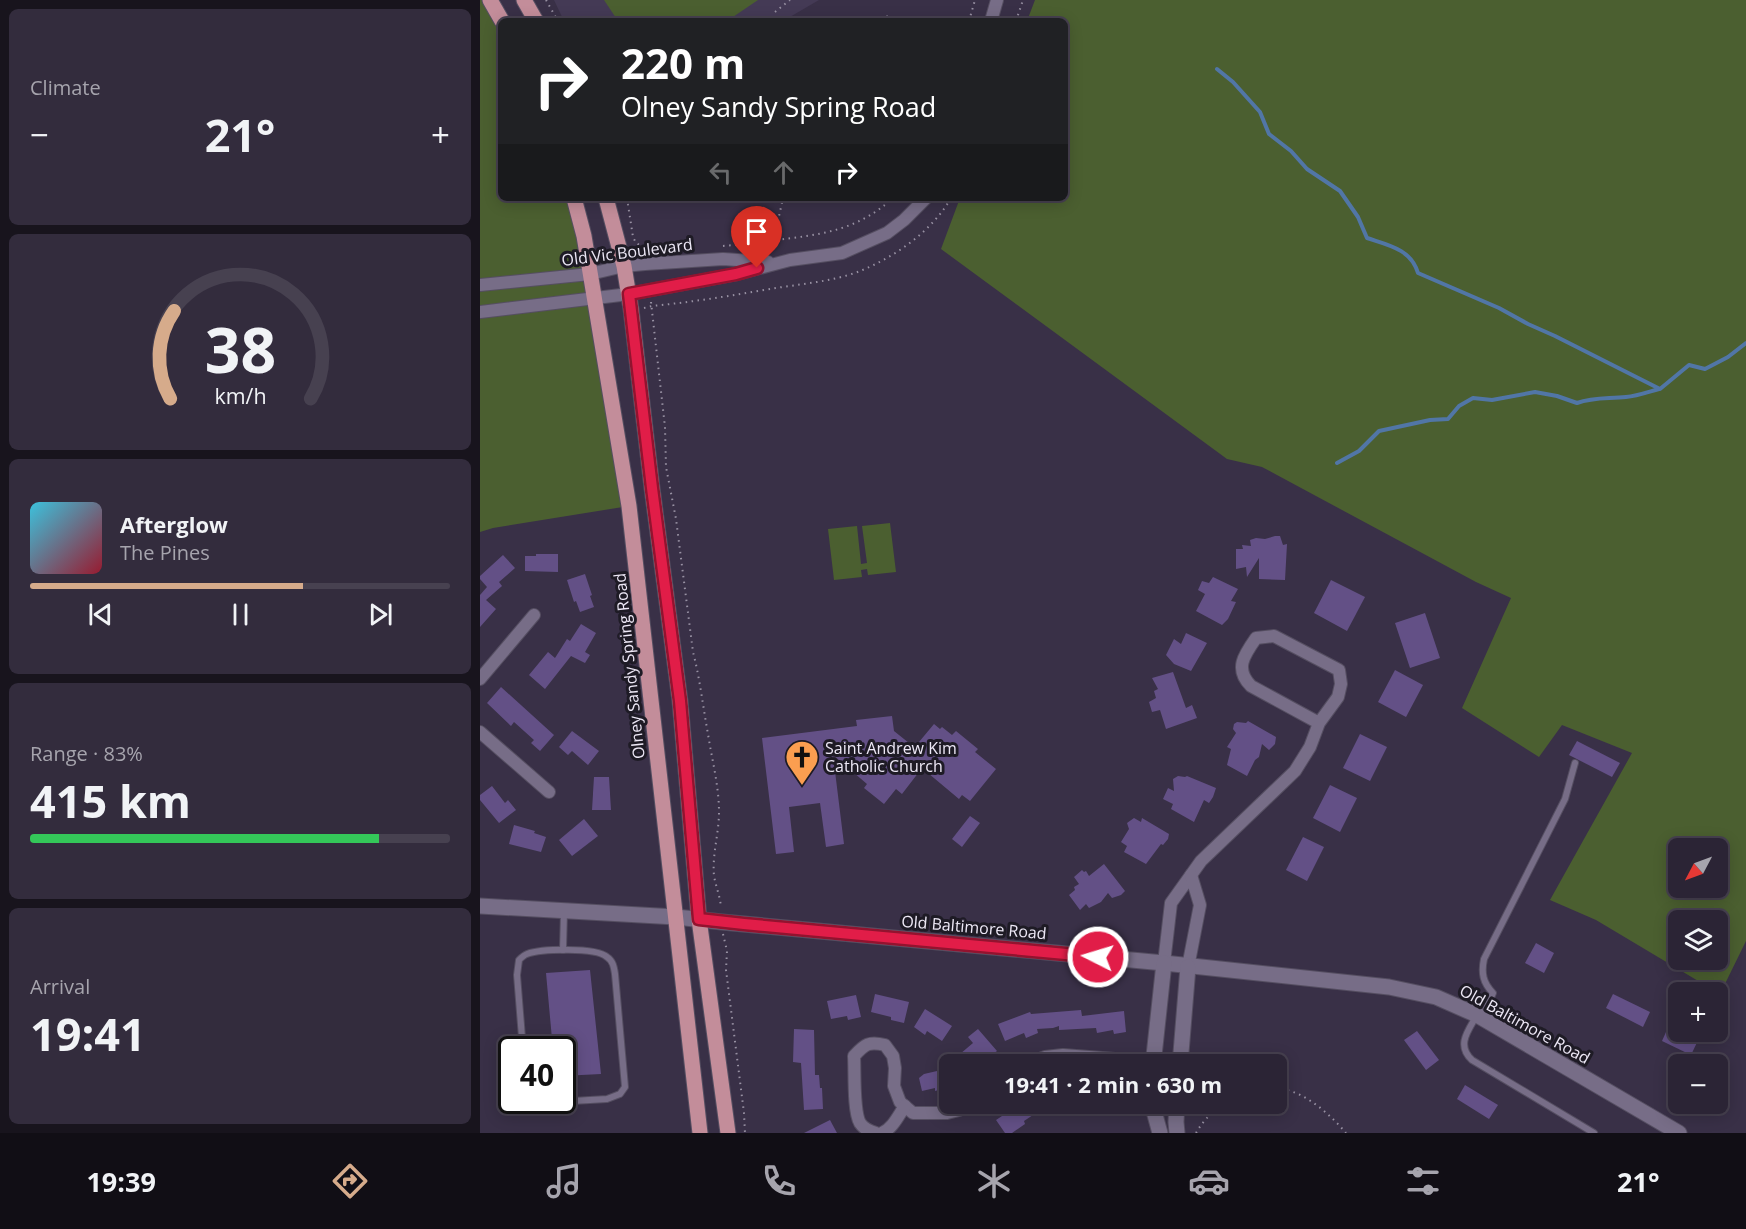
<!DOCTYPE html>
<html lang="en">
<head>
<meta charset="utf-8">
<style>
	body { margin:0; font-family:"Open Sans",sans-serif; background:#332c3d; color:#f1f3f6; height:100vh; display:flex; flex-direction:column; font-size:22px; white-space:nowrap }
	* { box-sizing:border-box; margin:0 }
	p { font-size:20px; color:#a6a4ad }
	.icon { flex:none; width:33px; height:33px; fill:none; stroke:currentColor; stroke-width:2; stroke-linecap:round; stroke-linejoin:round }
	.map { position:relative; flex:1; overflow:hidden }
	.panel { display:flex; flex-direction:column; gap:9px; padding:9px; background:#18141d; width:480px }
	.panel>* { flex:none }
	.top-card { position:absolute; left:18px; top:18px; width:570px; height:183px; border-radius:9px; box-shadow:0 3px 15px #0003,0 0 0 2px #474150; background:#202124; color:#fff; overflow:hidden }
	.needle { width:39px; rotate:229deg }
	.buttons { position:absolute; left:1188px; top:838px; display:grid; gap:12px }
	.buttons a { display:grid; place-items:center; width:60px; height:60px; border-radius:9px; background:#2b2435; box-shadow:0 3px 15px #0003,0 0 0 2px #474150; font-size:30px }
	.speed { position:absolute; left:18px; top:1036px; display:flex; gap:12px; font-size:30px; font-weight:700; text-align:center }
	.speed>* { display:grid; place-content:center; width:78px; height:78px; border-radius:50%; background:#2b2435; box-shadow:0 3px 15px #0003,0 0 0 2px #474150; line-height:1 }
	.speed .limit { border:3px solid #111; border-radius:9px; background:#fff; color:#111 }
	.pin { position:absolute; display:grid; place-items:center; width:51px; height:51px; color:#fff; margin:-62px -26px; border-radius:50% 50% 50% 0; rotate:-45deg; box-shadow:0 0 6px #0007 }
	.pin .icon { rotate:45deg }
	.me { position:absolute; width:66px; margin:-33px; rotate:275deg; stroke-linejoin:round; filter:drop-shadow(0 0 4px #0008) }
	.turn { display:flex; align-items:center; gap:21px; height:126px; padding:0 24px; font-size:27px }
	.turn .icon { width:78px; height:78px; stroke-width:2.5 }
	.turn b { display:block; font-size:42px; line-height:51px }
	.lanes { display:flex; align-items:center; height:57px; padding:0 24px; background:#0003; justify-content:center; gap:30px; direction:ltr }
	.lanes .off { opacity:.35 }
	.big { font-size:45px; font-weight:700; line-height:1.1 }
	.panel .card { flex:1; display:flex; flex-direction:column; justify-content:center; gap:9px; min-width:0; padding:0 21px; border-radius:9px; background:#332c3d }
	.panel .dial { align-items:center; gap:0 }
	.dial svg { height:156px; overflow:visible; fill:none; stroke:#474150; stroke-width:7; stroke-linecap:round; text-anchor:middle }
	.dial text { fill:#f1f3f6; stroke:none }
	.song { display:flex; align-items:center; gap:18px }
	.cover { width:72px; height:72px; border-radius:9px; background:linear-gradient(135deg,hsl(190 70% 55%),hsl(350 70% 35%)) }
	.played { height:6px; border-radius:3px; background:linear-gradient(90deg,#d6ab8b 65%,#474150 65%) }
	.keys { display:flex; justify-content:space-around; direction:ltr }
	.heat { display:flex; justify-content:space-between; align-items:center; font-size:33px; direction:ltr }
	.charge { height:9px; border-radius:4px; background:linear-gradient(90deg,#34c759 83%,#474150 0) }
	.trip { position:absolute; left:459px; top:1054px; width:348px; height:60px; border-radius:9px; background:#2b2435; box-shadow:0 3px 15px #0003,0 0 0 2px #474150; font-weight:700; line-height:60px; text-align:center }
	.menu { display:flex; height:96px; justify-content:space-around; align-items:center; background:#110e15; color:#a6a4ad }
	.menu .icon { width:42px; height:42px }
	.menu .current { color:#d6ab8b }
	.menu b { font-size:27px; color:#f1f3f6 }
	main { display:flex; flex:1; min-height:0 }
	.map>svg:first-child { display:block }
</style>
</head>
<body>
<main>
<section class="panel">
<div class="card"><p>Climate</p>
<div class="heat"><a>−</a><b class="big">21°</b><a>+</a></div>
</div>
<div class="card dial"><svg viewBox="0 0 100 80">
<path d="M14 69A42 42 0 1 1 86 69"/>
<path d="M14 69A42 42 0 0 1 16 24" stroke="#d6ab8b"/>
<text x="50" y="56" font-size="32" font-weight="700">38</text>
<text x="50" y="72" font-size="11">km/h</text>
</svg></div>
<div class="card">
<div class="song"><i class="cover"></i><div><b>Afterglow</b><p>The Pines</p></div></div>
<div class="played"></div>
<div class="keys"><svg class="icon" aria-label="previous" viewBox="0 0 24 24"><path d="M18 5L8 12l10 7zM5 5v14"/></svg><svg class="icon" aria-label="pause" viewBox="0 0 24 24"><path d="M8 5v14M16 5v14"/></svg><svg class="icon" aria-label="next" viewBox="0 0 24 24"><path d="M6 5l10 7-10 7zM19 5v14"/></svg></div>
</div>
<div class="card"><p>Range · 83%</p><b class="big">415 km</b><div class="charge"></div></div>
<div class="card"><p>Arrival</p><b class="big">19:41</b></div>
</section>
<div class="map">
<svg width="1266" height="1133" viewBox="0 0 1266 1133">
	<rect width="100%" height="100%" fill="#393047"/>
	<polygon fill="#443a55" points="74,0 339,0 303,21 84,21"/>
	<g fill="#4b5f30" fill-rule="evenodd">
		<polygon points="0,0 10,0 21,21 21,198 94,198 149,506 13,528 0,532"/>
		<polygon points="124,0 278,0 247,21 138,21"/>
		<path d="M 555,0 L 1266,0 L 1266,941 L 1240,994 L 1116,920 L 1070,900 L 1152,753 L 1082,725 L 1059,757 L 982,708 L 1031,598 L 996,582 L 782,467 L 747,459 L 461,249 L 480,198 L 585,198 L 585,21 L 547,21 ZM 1198,849 L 1238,849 L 1238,888 L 1198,888 ZM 1198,921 L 1238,921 L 1238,960 L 1198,960 Z"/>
		<polygon points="410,523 416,572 388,575 387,569 381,570 382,577 354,580 348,529 377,526 381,564 387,563 382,526"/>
	</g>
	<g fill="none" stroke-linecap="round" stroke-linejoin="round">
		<g stroke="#5176a6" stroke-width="4">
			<path d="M 737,69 L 753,82 L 780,112 L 789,134 L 811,151 L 827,169 L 860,191 L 878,217 L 887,238 C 908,245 931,249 938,273 L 1019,308 L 1048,324 L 1075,336 L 1180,389 L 1209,365 L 1225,369 L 1248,357 L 1266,343"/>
			<path d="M 857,463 L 879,451 L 899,431 L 950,420 L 968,419 L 979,406 L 993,398 L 1012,400 L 1055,392 L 1077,396 L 1097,403 C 1114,397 1128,399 1146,397 C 1157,396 1168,392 1179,389"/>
		</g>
	</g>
	<g fill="#635086">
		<polygon points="795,536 800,536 803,545 807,544 805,580 779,579 779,558 767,577 766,567 756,569 756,549 763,549 762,545 771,546 770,540 776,538 785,539"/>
		<polygon points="56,554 78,554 78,572 45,571 45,556 56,556"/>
		<polygon points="23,555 35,568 19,582 22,586 6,600 16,609 0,627 0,595 7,587 0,579 0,576"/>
		<polygon points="105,574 112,595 110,596 114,607 100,612 96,601 94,602 87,580"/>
		<polygon points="733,577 758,589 751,601 756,602 748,619 742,625 716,611 725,594 718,590 722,581 729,583"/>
		<polygon points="851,580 885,597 867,631 834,613"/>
		<polygon points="945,613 960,658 930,668 915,623"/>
		<polygon points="101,624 116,633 105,652 110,655 105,663 91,656 65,689 49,675 68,652 75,658 87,639 90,641"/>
		<polygon points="706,633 727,643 711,671 694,664 686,655 694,639 701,644"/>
		<polygon points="915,670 943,685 926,717 898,702"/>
		<polygon points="693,672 706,708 712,705 717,718 686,729 680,710 672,712 669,702 676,698 674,691 678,689 672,678"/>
		<polygon points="21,687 74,735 60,751 51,743 54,740 34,722 31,726 7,703"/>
		<polygon points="412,716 414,731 429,743 439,742 454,724 460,729 462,727 472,735 476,731 498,749 495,752 516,769 490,801 482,795 479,799 442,768 422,794 416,789 404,804 384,788 387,784 353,755 364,844 346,847 340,803 309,807 314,852 296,854 282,738 377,726 376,720"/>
		<polygon points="768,721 796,737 795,744 789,750 782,744 779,757 775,760 767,776 747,765 751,749 747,747 756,733 753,729 754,724 757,722 766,723"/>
		<polygon points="92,731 119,751 108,765 92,751 88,755 79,747"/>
		<polygon points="880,734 907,747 890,781 863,768"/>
		<polygon points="1097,741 1140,763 1132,777 1089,755"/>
		<polygon points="698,776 705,777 707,776 736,788 733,797 729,803 724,800 714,822 691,809 693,804 683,799 688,788 694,791 693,779"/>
		<polygon points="114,777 129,777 131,810 112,810"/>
		<polygon points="850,785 877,798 860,832 833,818"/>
		<polygon points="12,786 25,803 28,800 36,810 19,823 0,800 0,795"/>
		<polygon points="490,816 500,823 482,847 472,839"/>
		<polygon points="654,818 661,822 662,818 689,834 688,839 683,845 681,844 666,864 644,852 647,846 641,842 649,829 647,823"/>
		<polygon points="104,819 118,836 92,856 79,840"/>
		<polygon points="34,825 55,831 54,833 66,837 61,852 29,844"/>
		<polygon points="823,837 844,847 827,881 806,870"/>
		<polygon points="624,864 645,891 641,895 632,898 628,893 621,902 609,908 606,904 600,910 589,895 595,890 594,887 599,884 594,877 602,870 604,872 606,871 609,876"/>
		<polygon points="1056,943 1074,953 1064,973 1045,963"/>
		<polygon points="110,970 121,1074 82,1076 82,1050 73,1050 66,973"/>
		<polygon points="395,994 429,1002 424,1023 411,1020 411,1017 391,1012"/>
		<polygon points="1133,994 1170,1012 1163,1027 1126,1008"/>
		<polygon points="376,995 381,1017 368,1020 367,1016 351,1019 347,1001"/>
		<polygon points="1198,1005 1198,1032 1222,1032 1211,1055 1182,1041"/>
		<polygon points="445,1009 472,1026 462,1041 447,1031 445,1035 434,1027"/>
		<polygon points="601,1010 602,1016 644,1011 646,1032 634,1034 633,1030 617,1033 616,1028 579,1030 579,1026 573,1028 557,1029 558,1033 546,1038 544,1033 525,1041 518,1024 550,1012 551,1014"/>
		<polygon points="314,1029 334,1030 335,1075 339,1075 340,1088 342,1088 343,1109 324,1110 321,1063 313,1062"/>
		<polygon points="498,1029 517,1051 498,1065 490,1065 480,1054 493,1043 488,1037"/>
		<polygon points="937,1031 959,1060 946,1070 924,1040"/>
		<polygon points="470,1068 470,1087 455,1091 455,1088 442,1091 439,1078 444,1074"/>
		<polygon points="985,1085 1018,1105 1009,1119 977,1099"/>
		<polygon points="531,1104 546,1104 553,1115 544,1121 545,1124 532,1133 525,1133 516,1120 534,1108"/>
		<polygon points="350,1120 357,1133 324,1133"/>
	</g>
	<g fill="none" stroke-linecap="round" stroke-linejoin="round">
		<defs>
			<g id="service">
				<polyline points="83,950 84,911"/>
				<path d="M 997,1015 C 988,1031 976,1045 992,1060 L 1114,1133"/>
				<path d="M 1002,1018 L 1013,993 C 1003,983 1001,973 1004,959 L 1085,799 L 1095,763"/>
				<path d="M 43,1050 L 37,975 L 39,960 C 41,958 44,955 47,954 C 61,949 116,947 127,957 C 133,961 134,967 135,974 L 145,1087 L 140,1094 L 127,1099 L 58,1103 L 52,1101"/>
			</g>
			<g id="minor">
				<polyline points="511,21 517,0"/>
				<polyline points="0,285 110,274 144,266 165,264 243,259 288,262"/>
				<polyline points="0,312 149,294 257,274 310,260 362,253 407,233 424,220 446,198"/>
				<polyline points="0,679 54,615"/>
				<polyline points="0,732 69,792"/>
				<path d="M 684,963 L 691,903 L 721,861 L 815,771 L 830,747 L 839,723 L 858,697 L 861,684 L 859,670 L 794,636 L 776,638 C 764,655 754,669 771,686 L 839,723"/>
				<polyline points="708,967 720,905 711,875"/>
				<polyline points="544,1065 565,1057 583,1055 700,1064"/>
				<path d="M 396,1133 C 389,1131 384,1129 380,1123 C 373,1111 375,1071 374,1056 C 385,1044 389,1041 405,1045 L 413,1056 L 415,1068 L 414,1086 L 420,1102 L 433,1113 L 467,1113 L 479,1110 L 491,1104"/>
				<path d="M 402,1133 C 413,1128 418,1116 425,1106"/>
			</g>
			<g id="tertiary">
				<polyline points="0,906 196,917 242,922 684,963 909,987 956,997 997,1015 1199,1133"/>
				<polyline points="673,1065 684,963"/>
				<polyline points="700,1065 708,967"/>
				<polyline points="672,1104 680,1133"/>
				<polyline points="697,1104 696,1122 697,1133"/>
			</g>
			<g id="primary">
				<polyline points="10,0 22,21"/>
				<polyline points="44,0 56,21"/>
				<polyline points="94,198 104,236 149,506 220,1133"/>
				<polyline points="126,198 144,266 151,309 172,488 200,701 219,919 248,1133"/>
			</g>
		</defs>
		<use href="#service" stroke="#554e61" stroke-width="8"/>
		<use href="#minor" stroke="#554e61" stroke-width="14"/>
		<use href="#tertiary" stroke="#554e61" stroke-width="17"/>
		<use href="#primary" stroke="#554e61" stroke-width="17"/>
		<g stroke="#9891a3" stroke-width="2" stroke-dasharray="1.5 4.5" stroke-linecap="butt">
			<polyline points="66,0 78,21"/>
			<polyline points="295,12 310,0"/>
			<path d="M 389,21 C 400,16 412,14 422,21"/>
			<polyline points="489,21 495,0"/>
			<polyline points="536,21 543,0"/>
			<polyline points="147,198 153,237 156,243 166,249 166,252"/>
			<polyline points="294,239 303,198"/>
			<path d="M 243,246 C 267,244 289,241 312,238 C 352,233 382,226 413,198"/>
			<path d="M 171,302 L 185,427 L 186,467 L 196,519 L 213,652 C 220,679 223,707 228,734 C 232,760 239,786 239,812 C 239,833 232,855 234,876 C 236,887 240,896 241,907"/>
			<path d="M 164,308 L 172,306 C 212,302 250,296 290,289 C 319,284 352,282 380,271 C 415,257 452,231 471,198"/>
			<polyline points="243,934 247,951 246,970 264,1113 265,1133"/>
			<path d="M 796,1088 C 823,1090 849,1113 866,1133"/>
			<path d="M 716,1133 C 723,1121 732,1111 745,1104"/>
		</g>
		<use href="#service" stroke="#776d87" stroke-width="6"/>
		<use href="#minor" stroke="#776d87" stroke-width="12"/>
		<use href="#tertiary" stroke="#776d87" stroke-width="15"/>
		<use href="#primary" stroke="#c38d9a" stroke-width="15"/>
	</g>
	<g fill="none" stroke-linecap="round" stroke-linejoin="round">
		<defs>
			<polyline id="route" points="277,268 256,274 149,294 172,488 200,701 219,919 264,924 618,957"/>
		</defs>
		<use href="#route" stroke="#92132f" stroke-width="15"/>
		<use href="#route" stroke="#e11d48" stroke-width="10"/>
	</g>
	<defs>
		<symbol id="church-pin" viewBox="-11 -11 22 30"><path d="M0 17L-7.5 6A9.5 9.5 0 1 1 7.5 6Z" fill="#fb9e50" stroke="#1e1b25"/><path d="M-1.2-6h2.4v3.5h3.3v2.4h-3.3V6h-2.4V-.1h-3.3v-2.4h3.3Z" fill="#111"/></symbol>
	</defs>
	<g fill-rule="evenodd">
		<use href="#church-pin" x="303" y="738" width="38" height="52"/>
	</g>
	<g text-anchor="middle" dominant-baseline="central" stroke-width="6" stroke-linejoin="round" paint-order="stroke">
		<g font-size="16" fill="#ede8f6" stroke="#1e1b25">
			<text transform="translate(147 252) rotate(-7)">Old Vic Boulevard</text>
			<text transform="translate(149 666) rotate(-96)">Olney Sandy Spring Road</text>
			<text transform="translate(494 927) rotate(5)">Old Baltimore Road</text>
			<text transform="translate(1045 1024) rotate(29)">Old Baltimore Road</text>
		</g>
		<g font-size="16" fill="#ede8f6" stroke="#1e1b25" text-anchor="start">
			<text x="345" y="748">Saint Andrew Kim<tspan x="345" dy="18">Catholic Church</tspan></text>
		</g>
	</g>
</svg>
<div class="buttons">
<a><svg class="needle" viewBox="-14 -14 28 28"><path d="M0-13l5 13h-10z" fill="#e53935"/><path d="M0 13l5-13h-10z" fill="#a6a4ad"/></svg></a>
<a><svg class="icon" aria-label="layers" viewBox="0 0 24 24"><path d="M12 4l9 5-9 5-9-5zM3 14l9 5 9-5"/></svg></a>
<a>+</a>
<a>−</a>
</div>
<div class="speed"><div class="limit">40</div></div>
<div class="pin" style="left:277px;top:268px;background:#d93025"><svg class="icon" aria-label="arrive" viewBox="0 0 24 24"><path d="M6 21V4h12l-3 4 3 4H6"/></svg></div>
<svg class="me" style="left:618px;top:957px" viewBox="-20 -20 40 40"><circle r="17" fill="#e11d48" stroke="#fff" stroke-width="3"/><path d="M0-11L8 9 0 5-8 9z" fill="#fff"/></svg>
<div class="trip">19:41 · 2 min · 630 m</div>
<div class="top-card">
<div class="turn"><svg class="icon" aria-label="right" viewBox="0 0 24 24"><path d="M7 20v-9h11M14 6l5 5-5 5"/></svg><div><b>220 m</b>Olney Sandy Spring Road</div></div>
<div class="lanes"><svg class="icon off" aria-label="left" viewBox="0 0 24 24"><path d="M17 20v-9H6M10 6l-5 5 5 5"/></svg><svg class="icon off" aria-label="ahead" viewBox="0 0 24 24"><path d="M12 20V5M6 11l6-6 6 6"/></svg><svg class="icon" aria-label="right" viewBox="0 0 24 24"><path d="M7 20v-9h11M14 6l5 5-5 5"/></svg></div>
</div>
</div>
</main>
<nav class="menu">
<b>19:39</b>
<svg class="icon current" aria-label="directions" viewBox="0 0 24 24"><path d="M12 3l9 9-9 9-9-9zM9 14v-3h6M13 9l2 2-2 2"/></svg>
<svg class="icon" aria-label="music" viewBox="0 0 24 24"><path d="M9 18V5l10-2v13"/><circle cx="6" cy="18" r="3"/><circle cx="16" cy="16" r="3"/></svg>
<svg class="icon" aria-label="phone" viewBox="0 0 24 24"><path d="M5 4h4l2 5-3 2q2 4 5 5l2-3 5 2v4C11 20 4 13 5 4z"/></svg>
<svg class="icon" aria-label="climate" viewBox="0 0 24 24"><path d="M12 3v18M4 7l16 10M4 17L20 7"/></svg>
<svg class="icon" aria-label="car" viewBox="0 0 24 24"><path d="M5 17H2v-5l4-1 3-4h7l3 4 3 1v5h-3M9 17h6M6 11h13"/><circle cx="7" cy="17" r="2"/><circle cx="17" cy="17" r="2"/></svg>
<svg class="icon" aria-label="filters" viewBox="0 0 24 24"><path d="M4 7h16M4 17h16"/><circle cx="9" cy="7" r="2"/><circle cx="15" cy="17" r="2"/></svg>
<b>21°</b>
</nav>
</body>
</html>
